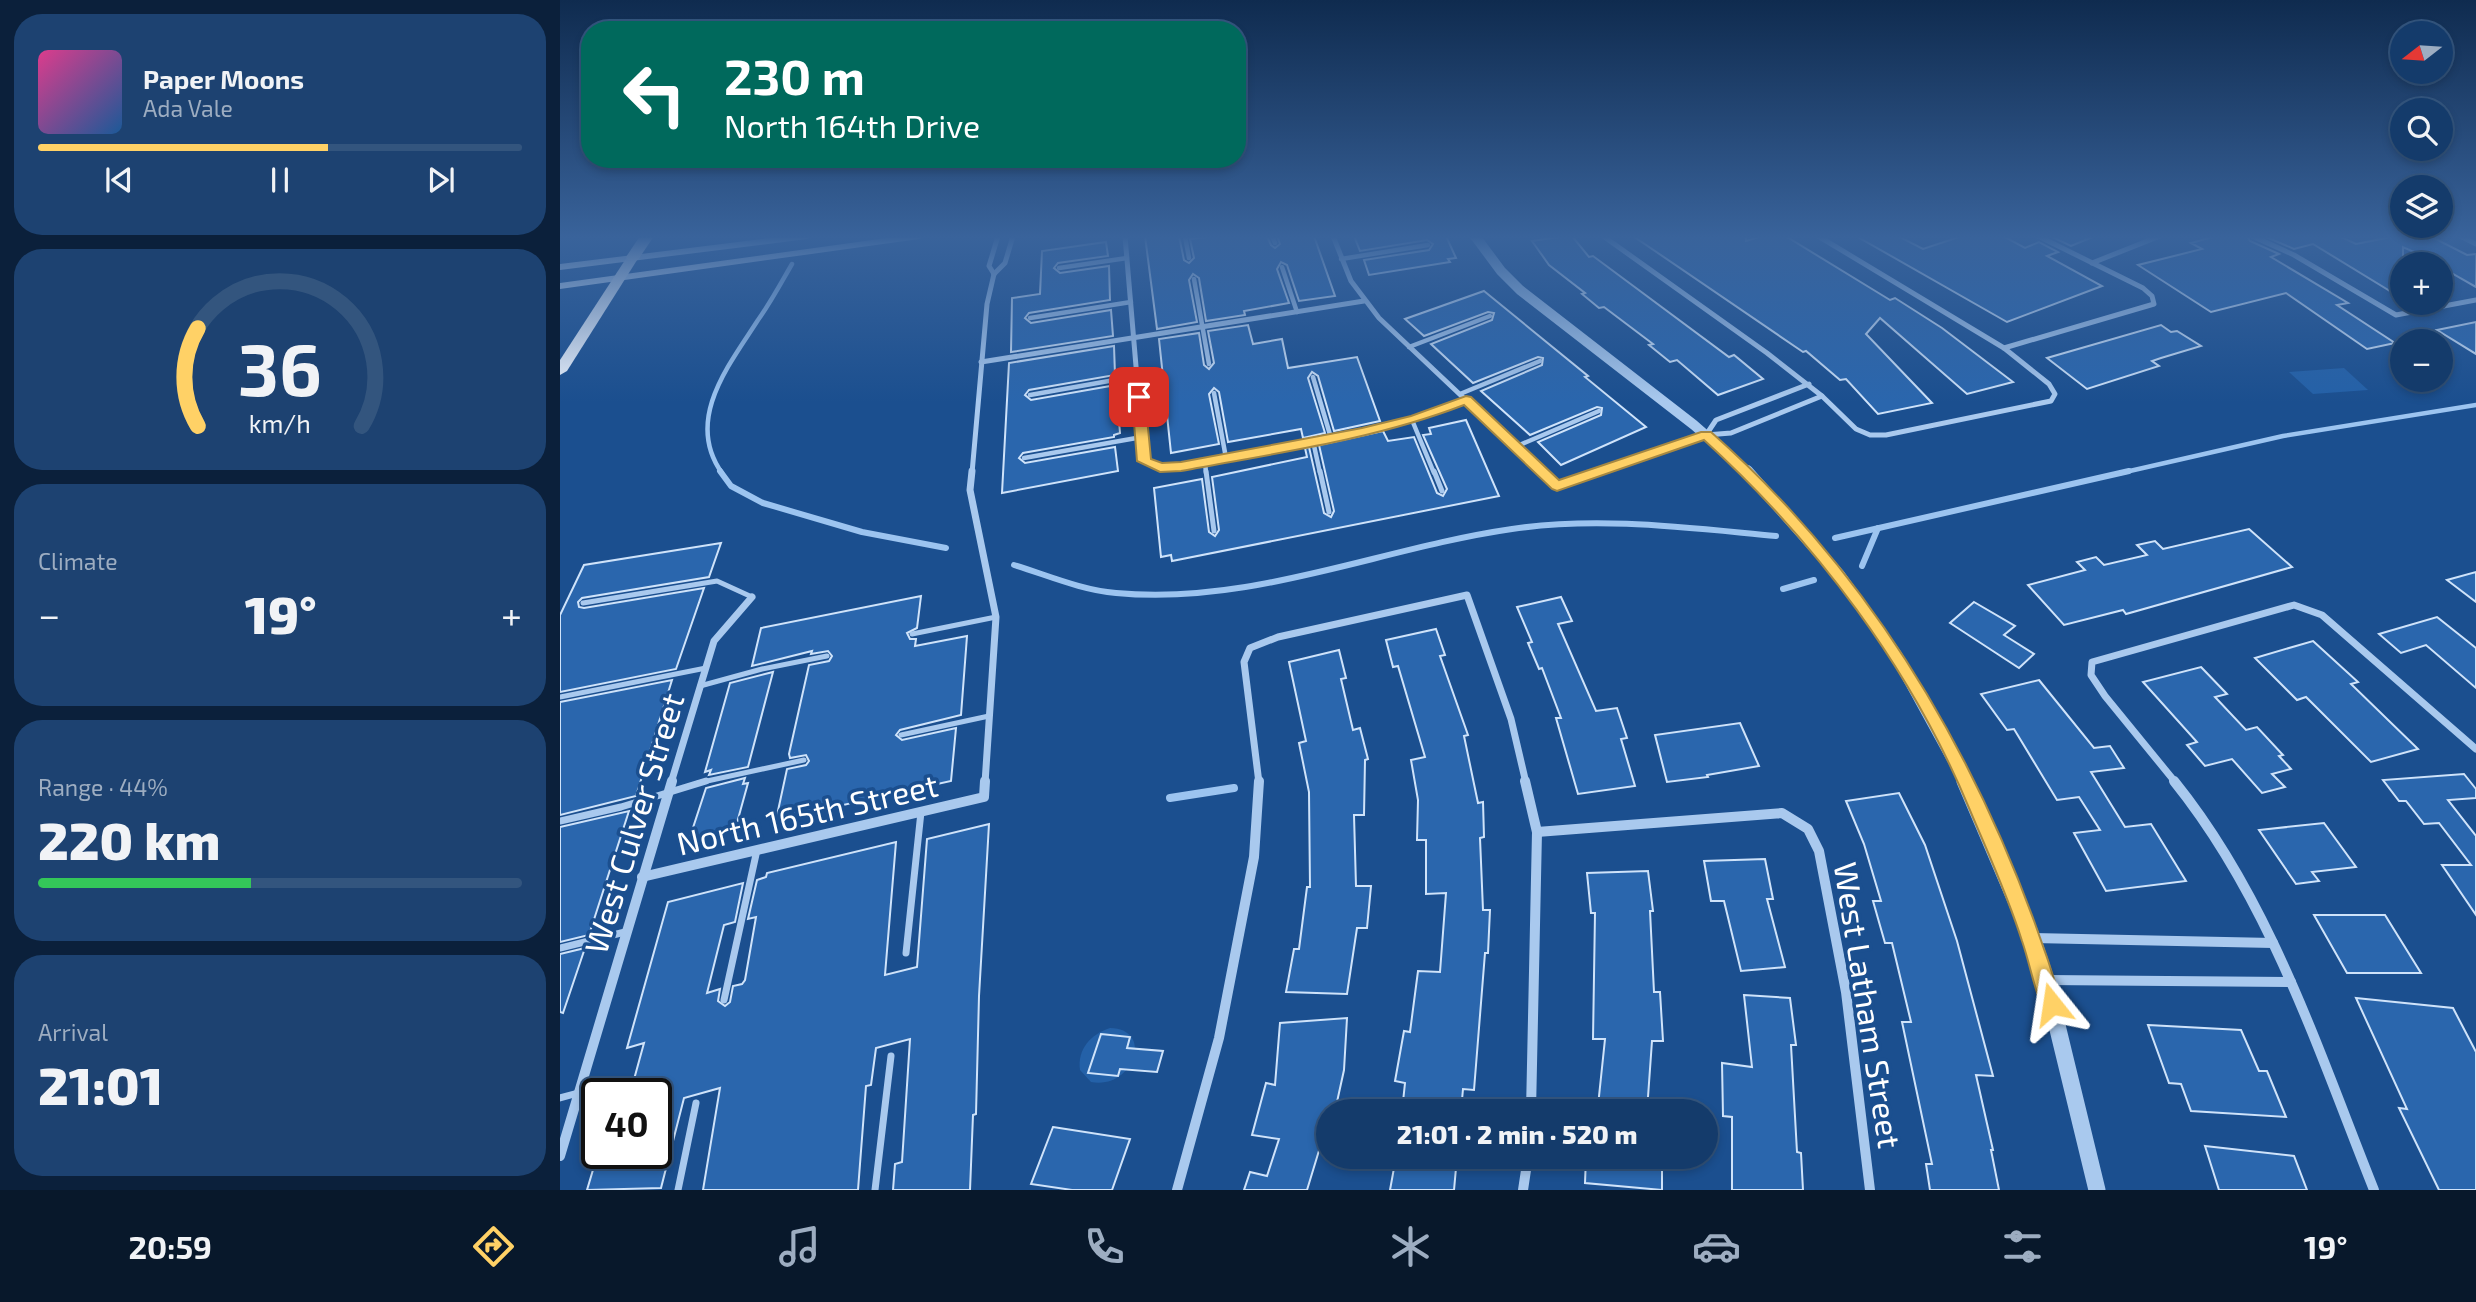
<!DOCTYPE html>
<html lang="en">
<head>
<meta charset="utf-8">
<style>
	body { margin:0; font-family:"Exo 2",sans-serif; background:#1d4271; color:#f1f3f6; height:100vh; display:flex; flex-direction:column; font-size:26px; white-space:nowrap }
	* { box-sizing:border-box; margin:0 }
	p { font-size:23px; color:#9dadc1 }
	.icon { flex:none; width:38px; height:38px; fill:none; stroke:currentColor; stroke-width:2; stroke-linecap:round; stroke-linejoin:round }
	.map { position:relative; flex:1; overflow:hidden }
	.drawer { display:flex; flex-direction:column; gap:14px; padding:14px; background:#0b203b; width:560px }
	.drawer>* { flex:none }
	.top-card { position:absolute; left:21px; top:21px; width:665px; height:147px; border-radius:28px; box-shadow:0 4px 10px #0003,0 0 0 2px #33557e; background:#00695c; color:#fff; overflow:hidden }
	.needle { width:46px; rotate:253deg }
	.buttons { position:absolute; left:1830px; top:21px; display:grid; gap:14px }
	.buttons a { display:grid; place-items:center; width:63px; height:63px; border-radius:50%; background:#143b6b; box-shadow:0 4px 10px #0003,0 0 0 2px #33557e; font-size:35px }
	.speed { position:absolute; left:21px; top:1078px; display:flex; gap:14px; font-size:35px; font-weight:700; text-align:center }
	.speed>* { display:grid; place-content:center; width:91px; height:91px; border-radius:50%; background:#143b6b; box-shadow:0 4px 10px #0003,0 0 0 2px #33557e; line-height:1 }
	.speed .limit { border:4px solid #111; border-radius:10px; background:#fff; color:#111 }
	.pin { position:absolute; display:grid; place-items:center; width:60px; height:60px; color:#fff; margin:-30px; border-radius:14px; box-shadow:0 4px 10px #0006 }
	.me { position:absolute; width:77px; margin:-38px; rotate:345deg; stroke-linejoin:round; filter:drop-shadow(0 0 5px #0008) }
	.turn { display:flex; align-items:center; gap:24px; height:147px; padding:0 28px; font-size:32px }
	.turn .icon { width:91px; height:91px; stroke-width:2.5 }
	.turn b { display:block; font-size:49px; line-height:60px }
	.big { font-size:52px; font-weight:800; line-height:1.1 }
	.drawer .card { flex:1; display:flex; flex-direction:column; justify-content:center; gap:10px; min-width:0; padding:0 24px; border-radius:28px; background:#1d4271 }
	.drawer .dial { align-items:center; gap:0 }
	.dial svg { height:182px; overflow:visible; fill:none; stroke:#33557e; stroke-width:7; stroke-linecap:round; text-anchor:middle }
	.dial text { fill:#f1f3f6; stroke:none }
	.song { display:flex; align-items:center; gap:21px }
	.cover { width:84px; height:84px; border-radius:10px; background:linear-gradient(135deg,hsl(330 70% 55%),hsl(210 70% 35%)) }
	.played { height:7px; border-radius:4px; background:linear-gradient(90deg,#ffd166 60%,#33557e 60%) }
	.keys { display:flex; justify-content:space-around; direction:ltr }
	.heat { display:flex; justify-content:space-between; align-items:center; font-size:38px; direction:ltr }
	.charge { height:10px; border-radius:5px; background:linear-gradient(90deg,#34c759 44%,#33557e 0) }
	.trip { position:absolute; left:756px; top:1099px; width:402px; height:70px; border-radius:35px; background:#143b6b; box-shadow:0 4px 10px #0003,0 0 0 2px #33557e; font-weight:800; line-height:70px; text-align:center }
	.tabs { display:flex; height:112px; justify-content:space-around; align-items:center; background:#08182b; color:#9dadc1 }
	.tabs .icon { width:49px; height:49px }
	.tabs .selected { color:#ffd166 }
	.tabs b { font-size:32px; color:#f1f3f6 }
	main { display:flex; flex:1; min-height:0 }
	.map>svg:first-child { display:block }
</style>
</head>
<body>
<main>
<section class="drawer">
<div class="card">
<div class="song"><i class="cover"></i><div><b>Paper Moons</b><p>Ada Vale</p></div></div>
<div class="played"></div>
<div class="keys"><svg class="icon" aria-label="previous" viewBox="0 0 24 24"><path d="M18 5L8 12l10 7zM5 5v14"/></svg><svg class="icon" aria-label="pause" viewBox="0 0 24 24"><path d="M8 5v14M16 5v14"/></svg><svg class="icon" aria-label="next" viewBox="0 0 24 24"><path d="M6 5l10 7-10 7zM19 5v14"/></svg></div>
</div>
<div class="card dial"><svg viewBox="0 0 100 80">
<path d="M14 69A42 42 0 1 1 86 69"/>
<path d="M14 69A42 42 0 0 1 14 26" stroke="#ffd166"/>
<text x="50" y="56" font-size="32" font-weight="700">36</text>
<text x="50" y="72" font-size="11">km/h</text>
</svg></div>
<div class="card"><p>Climate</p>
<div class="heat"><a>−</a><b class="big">19°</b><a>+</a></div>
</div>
<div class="card"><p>Range · 44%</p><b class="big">220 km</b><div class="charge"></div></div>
<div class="card"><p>Arrival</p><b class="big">21:01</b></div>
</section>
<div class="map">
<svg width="1916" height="1190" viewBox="0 0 1916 1190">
	<rect width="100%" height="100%" fill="#1b4f8f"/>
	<g fill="#2461a8">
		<polygon points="1784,368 1808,390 1753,394 1729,372"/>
		<path d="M 550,1028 C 595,1029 573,1090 531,1082 L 520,1070 C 517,1049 531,1034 550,1028 Z"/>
	</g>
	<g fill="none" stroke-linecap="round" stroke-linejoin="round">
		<g stroke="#9cc4f0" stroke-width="4.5">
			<path d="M 162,473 C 124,420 169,365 198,320 C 211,302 221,283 232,264"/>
			<polyline points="1561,473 1723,436 1916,405"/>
		</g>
		<g stroke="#9cc4f0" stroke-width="6">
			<polyline points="160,471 171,486 203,503 302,532 386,548"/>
			<polyline points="1275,538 1569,471"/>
			<path d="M 454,565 C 487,575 521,590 556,593 C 691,606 820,548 952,529 C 1039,516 1129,528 1216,536"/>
			<polyline points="1302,566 1318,528"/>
			<polyline points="1223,589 1254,580"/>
		</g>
		<polyline stroke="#9cc4f0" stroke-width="8" points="610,798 674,788"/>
	</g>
	<g fill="#2a66ad" stroke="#cfe3fa" stroke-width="2">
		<polygon points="585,236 619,236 624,260 629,263 634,258 630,239 655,236 707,236 711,245 715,248 720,244 717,236 754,236 775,296 739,301 727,265 721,262 717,269 729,303 684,311 685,315 646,321 639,278 633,274 629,280 637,322 597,329"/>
		<polygon points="794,236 886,236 896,258 888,259 890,262 809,275 804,260 869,250 873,244 867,240 800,251"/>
		<polygon points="1005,236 1012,236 1029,257 1033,256 1169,357 1174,355 1203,379 1158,395 1117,360 1110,362 1089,345 1093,344 1044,307 1039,308 1022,294 1025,293 989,265 972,241"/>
		<polygon points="1073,236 1186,236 1186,241 1203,236 1227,237 1330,300 1335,298 1382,328 1453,382 1407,394 1320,318 1306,334 1372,403 1318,414 1286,379 1280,380 1246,351 1243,352"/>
		<polygon points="1296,236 1338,236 1363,249 1402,236 1443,236 1465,248 1479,242 1498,252 1487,256 1542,286 1447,322"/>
		<polygon points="1495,236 1535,236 1511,246 1492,237"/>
		<polygon points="1656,236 1687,236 1690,241 1719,254 1711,257 1788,303 1777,305 1835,343 1807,349 1726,293 1651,312 1578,265 1642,249 1631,243"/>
		<polygon points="1704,236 1779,236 1796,244 1826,238 1822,236 1870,236 1907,255 1916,254 1916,287 1881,267 1881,264 1843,247 1843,299 1753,244 1734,249"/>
		<polygon points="546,242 548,256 498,263 494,268 500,273 549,266 550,300 469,313 465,318 471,323 551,310 553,336 451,352 452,298 480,294 482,251"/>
		<polygon points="924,291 1028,376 1025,377 1086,427 1001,465 978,442 1041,415 1042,408 1037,407 970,435 921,391 982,365 983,358 978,357 913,383 871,344 932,320 934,313 928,312 864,336 845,319"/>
		<polygon points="1916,322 1916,354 1877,330"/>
		<polygon points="688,325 693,344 722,339 728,368 797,357 820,421 774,431 758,376 752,372 748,378 765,433 743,438 741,429 668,442 659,392 654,388 649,394 659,444 611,453 599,339 639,333 644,365 649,369 654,363 648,331"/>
		<polygon points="1601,325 1611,332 1617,331 1641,346 1601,358 1592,361 1599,366 1527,389 1487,358"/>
		<polygon points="554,346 555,375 469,390 465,395 471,400 556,385 560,433 554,435 554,437 463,453 459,458 465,463 555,447 558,471 442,493 449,363"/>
		<polygon points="906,420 939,496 612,561 611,555 601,557 594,488 642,479 649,532 655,536 659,530 652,477 747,457 745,448 749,447 764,513 771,517 774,511 759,445 823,431 828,441 854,437 877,493 883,496 887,489 863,435 871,434 869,428"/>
		<polygon points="1689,529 1732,567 1566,614 1563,610 1504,625 1468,585 1525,570 1517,562 1536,557 1544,565 1587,555 1577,545 1595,541 1603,549"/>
		<polygon points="161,543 149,577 22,598 18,602 19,607 24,608 144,588 116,669 0,692 0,615 24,565"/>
		<polygon points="1916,572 1916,602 1887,580"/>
		<polygon points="361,596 357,628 347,633 350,639 356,639 355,646 407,636 401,715 340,730 336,735 342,740 396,728 391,781 216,820 227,769 246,765 249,761 246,755 230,758 229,754 249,665 269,661 272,656 268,651 251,654 252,651 192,666 201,628"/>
		<polygon points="1001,597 1012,621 998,624 1036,711 1057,708 1067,738 1061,739 1075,786 1018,794 996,718 1001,718 982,668 979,669 968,643 972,642 957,607"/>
		<polygon points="1414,602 1455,626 1444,635 1474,654 1459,668 1390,623"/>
		<polygon points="1877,617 1916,648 1916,688 1866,645 1841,653 1819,634"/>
		<polygon points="876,629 885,655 880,656 908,735 904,736 918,803 923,802 924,837 920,838 923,910 930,910 928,953 925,953 914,1090 903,1089 901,1111 842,1111 845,1083 835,1081 844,1031 850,1032 858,971 880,972 886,893 866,894 866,840 857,840 858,800 851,760 865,757 838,666 833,667 826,640"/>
		<polygon points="1753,641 1798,682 1791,684 1858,749 1811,762 1746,697 1737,700 1695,658"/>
		<polygon points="779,650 786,678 781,679 793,730 800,728 808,759 805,760 804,815 794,815 796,886 811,886 807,928 797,928 787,994 726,992 734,949 739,949 747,887 750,887 749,792 739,743 746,741 729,662"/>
		<polygon points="1641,667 1667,694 1655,697 1686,730 1697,727 1723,755 1719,756 1731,769 1712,774 1725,787 1702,793 1672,759 1645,766 1627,745 1637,742 1583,682"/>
		<polygon points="213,672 188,767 149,775 151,770 145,772 170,683"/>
		<polygon points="112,680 76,796 0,815 0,702"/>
		<polygon points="1479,680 1534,748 1550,746 1564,768 1531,772 1565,827 1591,824 1626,881 1546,891 1514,833 1540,830 1519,797 1497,800 1454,729 1447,730 1421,694"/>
		<polygon points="1180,723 1199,766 1147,775 1148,777 1107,782 1095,735"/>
		<polygon points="1904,774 1916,789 1916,798 1888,800 1916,836 1916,915 1882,865 1911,865 1879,823 1864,824 1846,801 1839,801 1823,780"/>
		<polygon points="185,778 183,784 188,783 175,830 129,840 146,788"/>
		<polygon points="1339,793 1365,845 1397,941 1433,1076 1416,1075 1433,1150 1431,1150 1439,1190 1370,1190 1366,1164 1372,1164 1342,1022 1351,1022 1332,943 1325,943 1313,901 1321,901 1304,844 1286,801"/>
		<polygon points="69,811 29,935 0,942 0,827"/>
		<polygon points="1764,823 1796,867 1752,872 1759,881 1736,884 1699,830"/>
		<polygon points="429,824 419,996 416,1114 413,1115 410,1190 333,1190 335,1164 342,1162 350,1039 316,1048 311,1085 306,1086 298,1190 143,1190 160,1088 124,1098 101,1188 27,1190 38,1153 96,1153 96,1094 70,1094 84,1043 67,1048 108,902 183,883 175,922 164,925 147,993 160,989 158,1001 165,1006 170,1002 173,986 182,984 185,980 196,917 188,919 197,880 206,877 207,873 336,842 325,975 357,967 367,839"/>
		<polygon points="1205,859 1213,899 1207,899 1225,967 1181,971 1164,901 1151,901 1144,861"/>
		<polygon points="1088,871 1093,911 1090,911 1094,992 1100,992 1103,1041 1092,1041 1087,1111 1066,1111 1038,1106 1045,1039 1033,1039 1035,913 1031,913 1027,873"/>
		<polygon points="1754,915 1825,915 1861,973 1787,973"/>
		<polygon points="25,948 3,1013 0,1012 0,954"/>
		<polygon points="1184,995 1230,998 1236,1045 1231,1045 1237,1152 1241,1153 1243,1190 1172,1190 1172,1117 1163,1116 1162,1063 1192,1067"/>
		<polygon points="1796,998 1893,1008 1916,1052 1916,1190 1879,1190 1839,1108 1847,1109"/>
		<polygon points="787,1018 784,1070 775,1111 768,1111 768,1145 761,1144 747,1190 684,1190 690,1172 707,1176 719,1139 692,1135 706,1083 715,1085 720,1023"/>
		<polygon points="1588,1025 1681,1030 1699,1071 1707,1071 1726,1117 1631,1111 1621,1084 1609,1083"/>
		<polygon points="541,1034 570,1037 567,1048 603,1051 597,1072 560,1069 558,1076 528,1073"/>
		<polygon points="493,1127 570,1139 552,1190 512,1190 471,1184"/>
		<polygon points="1645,1146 1734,1156 1747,1190 1659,1190"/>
		<polygon points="836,1157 897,1157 894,1190 830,1190"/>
		<polygon points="1026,1157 1102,1157 1102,1190 1025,1183"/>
	</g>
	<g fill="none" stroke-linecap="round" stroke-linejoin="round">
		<g stroke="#a9c9ee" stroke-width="4.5">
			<polyline points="625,236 629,258"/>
			<polyline points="712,236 715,243"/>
			<polyline points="781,259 868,245"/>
			<polyline points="722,267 737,312"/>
			<polyline points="499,268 567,258"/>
			<polyline points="634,279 649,364"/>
			<polyline points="470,318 571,302"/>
			<polyline points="849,347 930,316"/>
			<polyline points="753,377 771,438"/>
			<polyline points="654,393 666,458"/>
			<polyline points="900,394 980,361"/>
			<polyline points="470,395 577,376"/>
			<polyline points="852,420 874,473"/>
			<polyline points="753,441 760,473"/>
			<polyline points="955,447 1039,411"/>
			<polyline points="464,458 582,437"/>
			<polyline points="645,462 646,473"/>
		</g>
		<g stroke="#a9c9ee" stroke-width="5">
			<polyline points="646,471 654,531"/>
			<polyline points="760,471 769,512"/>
			<polyline points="874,471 882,491"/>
			<polyline points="23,603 157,581 192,597"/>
			<polyline points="352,634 436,617"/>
			<polyline points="140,686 202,669 267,656"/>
			<polyline points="0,697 146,668"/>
			<polyline points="341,735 429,716"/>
			<polyline points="138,783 244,760"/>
		</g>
		<g stroke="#a9c9ee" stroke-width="7">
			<polyline points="0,821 61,807 146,781"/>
			<polyline points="0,948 65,932"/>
			<polyline points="346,953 361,812"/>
			<polyline points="164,1000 197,850"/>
			<polyline points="0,1098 18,1093"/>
			<polyline points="118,1190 136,1103"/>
			<polyline points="315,1190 331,1056"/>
		</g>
		<g stroke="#a9c9ee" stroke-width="5">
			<polyline points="565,236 584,461 600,468 621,466 729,446 837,423 906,400"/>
			<polyline points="773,236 791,281 819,318 983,473"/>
			<polyline points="1043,236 1207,353 1262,396 1296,429 1310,435 1326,435 1491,401 1495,394 1489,384 1444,348 1258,236"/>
			<polyline points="1692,236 1734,255 1836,315 1916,300"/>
			<polyline points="1900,236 1916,244"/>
			<polyline points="1532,263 1600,236"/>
			<polyline points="434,274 445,263 453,236"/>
			<polyline points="434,274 429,266 438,236"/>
			<polyline points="1444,348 1594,304 1592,296 1583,288 1478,236"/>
			<polyline points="421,362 804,301"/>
			<polyline points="1146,435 1156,420 1249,384"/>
			<polyline points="412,473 427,304 434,274"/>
			<polyline points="1035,473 1146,435 1171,433 1262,396"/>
		</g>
		<g stroke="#a9c9ee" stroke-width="7">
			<polyline points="412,471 410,490 436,617 425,783"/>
			<polyline points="981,471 997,486 1041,471"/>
			<polyline points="111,783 154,641 192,597"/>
			<polyline points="699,783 684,662 690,648 718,637 907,595 951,719 966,783"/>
			<polyline points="1616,783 1545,696 1531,675 1532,662 1734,605 1762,615 1916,749"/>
		</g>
		<g stroke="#a9c9ee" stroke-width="10">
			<polyline points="965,781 977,832 971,1111"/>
			<path d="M 1614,781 C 1710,900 1758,1050 1814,1190"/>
			<polyline points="977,832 1222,813 1248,829 1259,851 1286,992 1310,1190"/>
			<polyline points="82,877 424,797 425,781"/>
			<polyline points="1473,938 1713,943"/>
			<polyline points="1486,980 1731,982"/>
			<polyline points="0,1156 112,781"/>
			<polyline points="617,1190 659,1038 694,857 699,781"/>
			<polyline points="963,1190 968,1157"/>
		</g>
		<polyline stroke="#a9c9ee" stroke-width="10" points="915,236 941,271 960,290 1134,425 1189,473"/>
		<polyline stroke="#a9c9ee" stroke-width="12" points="1187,471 1279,575 1336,655 1406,783"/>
		<polyline stroke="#a9c9ee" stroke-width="17" points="1405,781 1472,938 1486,980 1537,1190"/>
		<g fill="#d6e6fa" fill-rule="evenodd">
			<polygon points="227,236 252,236 247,239 0,270 0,264"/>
			<polygon points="341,236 364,236 359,239 0,289 0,283"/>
		</g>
		<polygon fill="#f0f6ff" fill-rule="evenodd" points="73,253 79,257 7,371 0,375 0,360 67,257"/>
		<polygon fill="#fff" fill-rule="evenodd" points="80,236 94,236 78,260 68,260 66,257"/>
	</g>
	<linearGradient id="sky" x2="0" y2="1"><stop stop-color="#0f2b4f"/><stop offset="0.59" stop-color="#39639b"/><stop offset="1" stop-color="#39639b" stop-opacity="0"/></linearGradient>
	<rect width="1916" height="402" fill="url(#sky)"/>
	<path fill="#ffd166" stroke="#a68842" stroke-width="2" d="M 579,393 L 585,397 L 591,459 L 602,463 L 621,462 L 802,428 L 851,416 L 906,396 L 911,397 L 999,480 L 1141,432 L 1151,432 C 1324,585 1435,785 1502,1004 L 1499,1012 L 1492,1015 L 1484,1012 C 1474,989 1470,964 1462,941 C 1448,896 1427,851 1409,808 C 1351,668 1255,541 1144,440 L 997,491 L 992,489 L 904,405 C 813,440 716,453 621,471 L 600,472 L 577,461 L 572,397 Z"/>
	<g text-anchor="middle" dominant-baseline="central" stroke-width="7" stroke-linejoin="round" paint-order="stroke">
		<g font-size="32" fill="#fff" stroke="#1b4f8f">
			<text transform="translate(247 813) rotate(-13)">North 165th Street</text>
			<text transform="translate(73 823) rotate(-73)">West Culver Street</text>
			<text transform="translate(1309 1005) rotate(81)">West Latham Street</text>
		</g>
	</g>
</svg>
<div class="buttons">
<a><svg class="needle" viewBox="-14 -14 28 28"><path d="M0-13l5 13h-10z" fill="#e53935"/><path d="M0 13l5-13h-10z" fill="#9dadc1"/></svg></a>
<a><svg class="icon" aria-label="search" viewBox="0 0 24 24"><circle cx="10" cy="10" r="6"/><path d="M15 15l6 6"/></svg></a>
<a><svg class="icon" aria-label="layers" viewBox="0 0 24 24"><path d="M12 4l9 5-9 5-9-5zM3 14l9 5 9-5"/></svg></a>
<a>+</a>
<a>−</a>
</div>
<div class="speed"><div class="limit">40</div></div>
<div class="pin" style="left:579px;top:397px;background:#d93025"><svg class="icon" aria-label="arrive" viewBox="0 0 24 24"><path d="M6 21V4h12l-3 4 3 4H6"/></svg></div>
<svg class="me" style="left:1492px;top:1004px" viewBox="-20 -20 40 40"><path d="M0-17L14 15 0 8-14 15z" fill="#ffd166" stroke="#fff" stroke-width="4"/></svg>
<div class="trip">21:01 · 2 min · 520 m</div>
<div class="top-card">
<div class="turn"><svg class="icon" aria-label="left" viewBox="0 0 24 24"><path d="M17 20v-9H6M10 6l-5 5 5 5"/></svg><div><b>230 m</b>North 164th Drive</div></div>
</div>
</div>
</main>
<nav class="tabs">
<b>20:59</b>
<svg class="icon selected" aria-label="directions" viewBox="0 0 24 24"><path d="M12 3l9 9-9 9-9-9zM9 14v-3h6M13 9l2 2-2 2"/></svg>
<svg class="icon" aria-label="music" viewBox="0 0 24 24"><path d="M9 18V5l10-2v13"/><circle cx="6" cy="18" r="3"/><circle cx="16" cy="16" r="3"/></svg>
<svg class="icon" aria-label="phone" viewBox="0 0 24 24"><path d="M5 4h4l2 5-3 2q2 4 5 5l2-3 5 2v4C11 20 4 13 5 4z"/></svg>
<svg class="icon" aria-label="climate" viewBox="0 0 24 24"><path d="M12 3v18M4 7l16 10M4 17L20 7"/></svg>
<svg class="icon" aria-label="car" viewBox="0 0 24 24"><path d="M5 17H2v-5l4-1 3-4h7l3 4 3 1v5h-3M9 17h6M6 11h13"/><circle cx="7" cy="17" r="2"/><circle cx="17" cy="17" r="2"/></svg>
<svg class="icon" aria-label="filters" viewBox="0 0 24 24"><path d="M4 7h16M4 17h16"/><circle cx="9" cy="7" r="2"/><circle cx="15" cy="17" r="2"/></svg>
<b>19°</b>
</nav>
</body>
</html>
